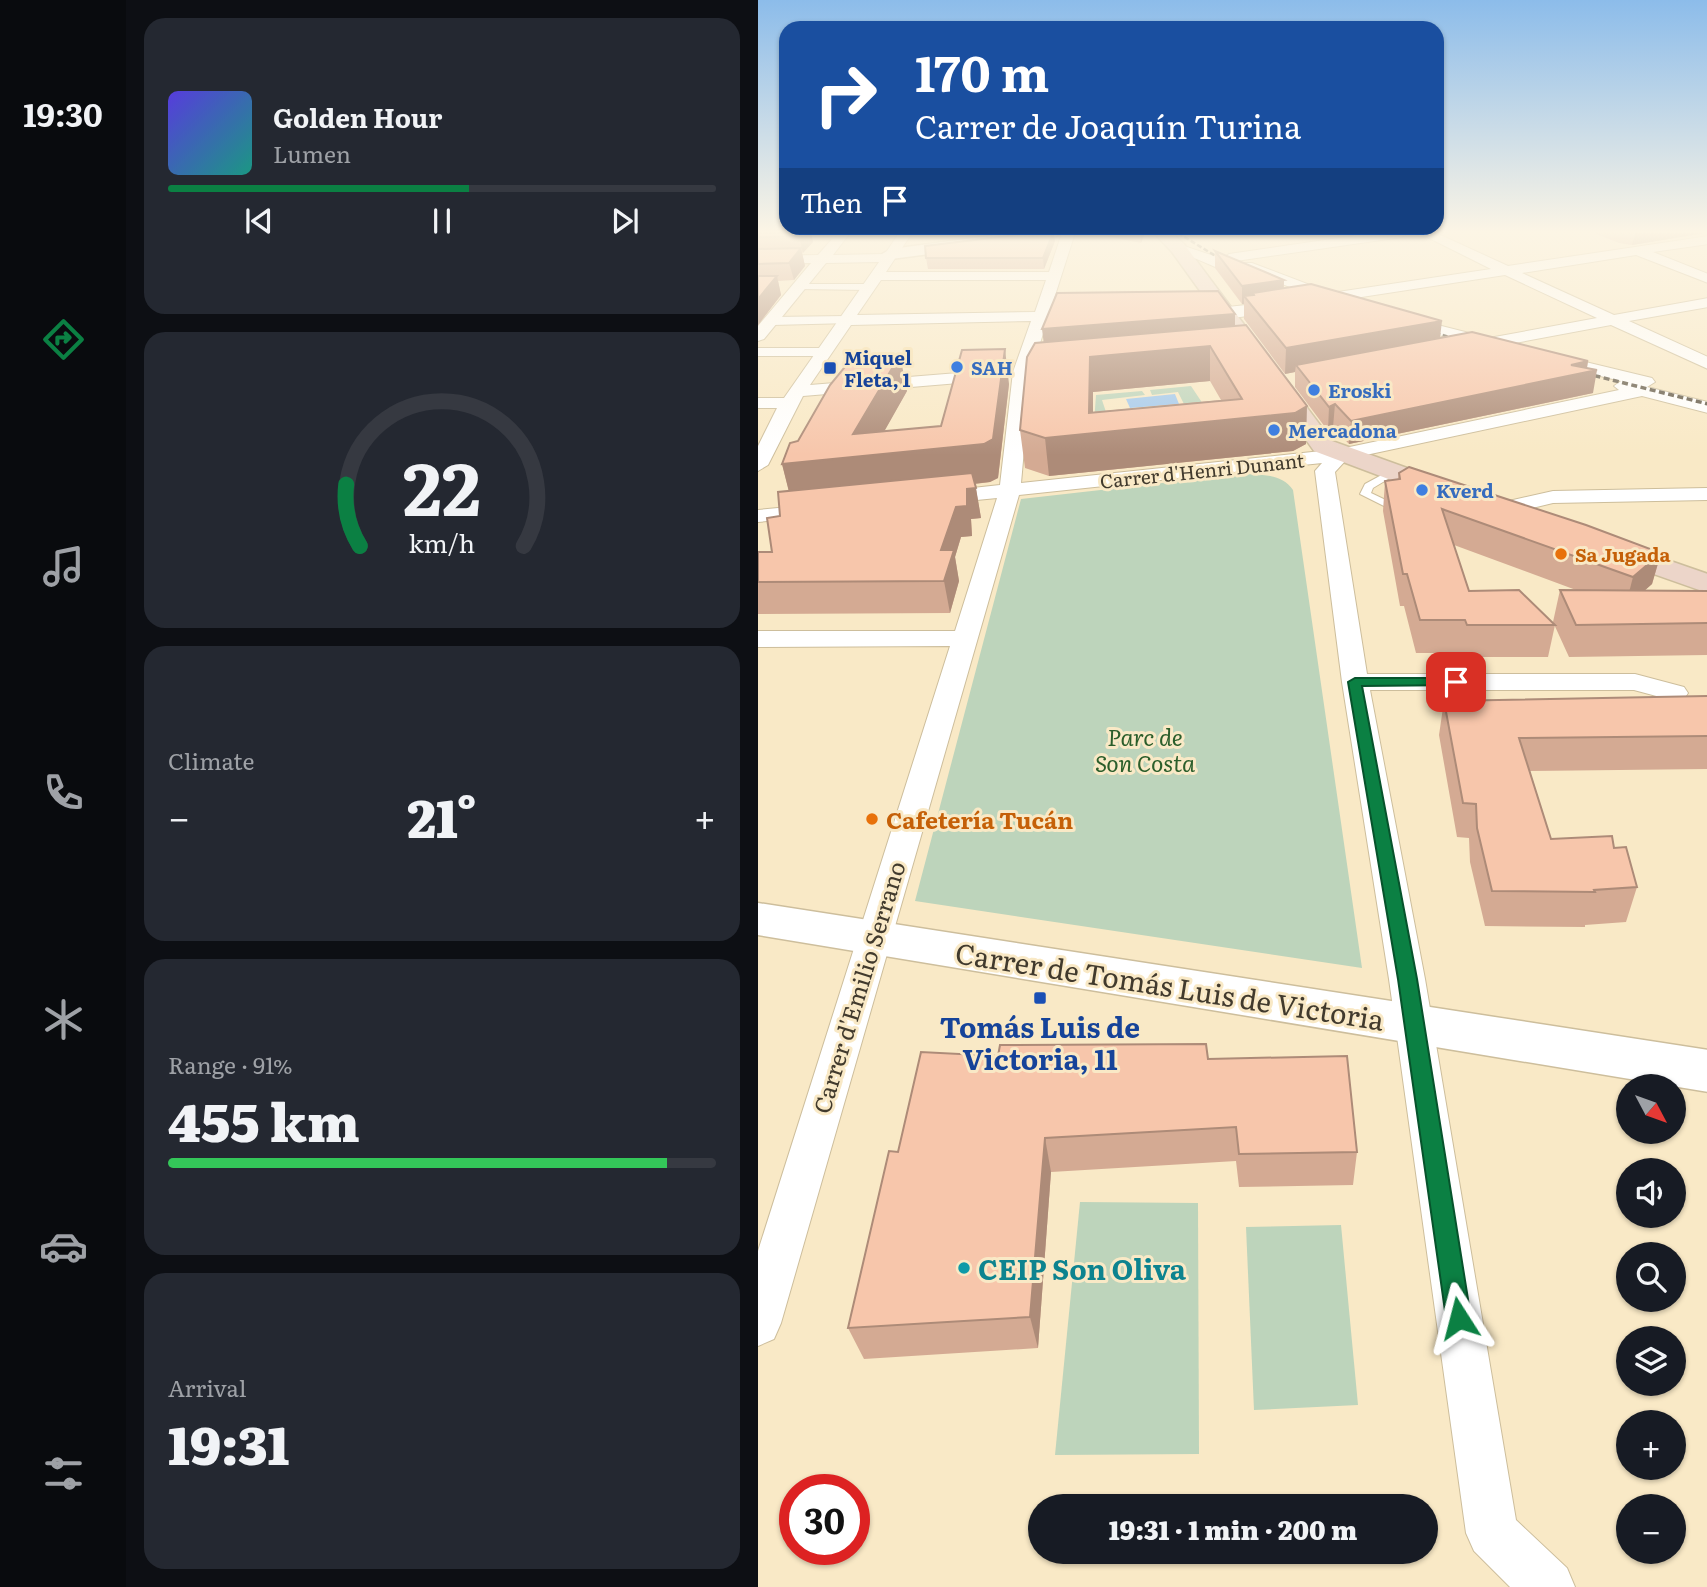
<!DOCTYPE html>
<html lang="en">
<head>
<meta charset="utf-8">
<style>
	body { margin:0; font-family:Literata,serif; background:#242831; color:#f1f3f6; height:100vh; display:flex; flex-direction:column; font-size:26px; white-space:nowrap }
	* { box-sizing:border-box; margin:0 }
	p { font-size:23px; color:#9ea1a6 }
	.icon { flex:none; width:38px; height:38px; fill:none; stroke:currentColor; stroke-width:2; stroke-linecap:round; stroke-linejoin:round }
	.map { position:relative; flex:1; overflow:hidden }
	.sheet { display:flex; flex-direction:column; gap:18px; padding:18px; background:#0d0f14; width:632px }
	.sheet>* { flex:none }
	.guide { position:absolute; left:21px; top:21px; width:665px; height:214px; border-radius:21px; box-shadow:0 2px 5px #0004; background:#1a4fa0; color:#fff; overflow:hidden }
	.needle { width:46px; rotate:131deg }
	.fabs { position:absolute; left:858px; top:1074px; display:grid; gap:14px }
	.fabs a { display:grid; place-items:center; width:70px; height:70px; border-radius:50%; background:#171b24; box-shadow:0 2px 5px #0004; font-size:35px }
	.speed { position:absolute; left:21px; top:1474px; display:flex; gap:14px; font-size:35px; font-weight:700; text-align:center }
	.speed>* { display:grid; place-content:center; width:91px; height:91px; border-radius:50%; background:#171b24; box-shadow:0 2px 5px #0004; line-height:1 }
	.speed .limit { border:10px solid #d22; background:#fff; color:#111 }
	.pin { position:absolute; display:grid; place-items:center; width:60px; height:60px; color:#fff; margin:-30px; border-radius:14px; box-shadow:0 4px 10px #0006 }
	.me { position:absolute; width:77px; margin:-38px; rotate:351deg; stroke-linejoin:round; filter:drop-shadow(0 0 5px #0008) }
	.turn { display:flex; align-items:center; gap:24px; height:147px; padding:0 21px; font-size:32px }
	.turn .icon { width:91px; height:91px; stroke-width:2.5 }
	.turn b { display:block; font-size:49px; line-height:60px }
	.then { display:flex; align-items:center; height:66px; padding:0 21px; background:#0003; gap:14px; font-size:26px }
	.big { font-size:52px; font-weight:800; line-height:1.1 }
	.sheet .widget { flex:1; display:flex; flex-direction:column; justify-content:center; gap:10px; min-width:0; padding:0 24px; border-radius:21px; background:#242831 }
	.sheet .dial { align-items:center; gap:0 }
	.dial svg { height:182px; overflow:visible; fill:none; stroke:#363941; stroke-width:7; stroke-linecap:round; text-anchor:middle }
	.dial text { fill:#f1f3f6; stroke:none }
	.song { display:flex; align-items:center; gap:21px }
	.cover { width:84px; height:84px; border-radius:10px; background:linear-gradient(135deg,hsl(250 70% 55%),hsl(170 70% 35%)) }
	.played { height:7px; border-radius:4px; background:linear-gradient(90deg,#0b8043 55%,#363941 55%) }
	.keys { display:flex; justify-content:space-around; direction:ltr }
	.heat { display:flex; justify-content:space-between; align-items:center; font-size:38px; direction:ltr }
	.charge { height:10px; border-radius:5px; background:linear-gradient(90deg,#34c759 91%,#363941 0) }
	.trip { position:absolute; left:270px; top:1494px; width:410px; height:70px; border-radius:35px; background:#171b24; box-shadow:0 2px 5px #0004; font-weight:800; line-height:70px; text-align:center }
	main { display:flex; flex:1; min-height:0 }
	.tabs { display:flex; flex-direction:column; width:126px; justify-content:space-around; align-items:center; background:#090b0e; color:#9ea1a6 }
	.tabs .icon { width:49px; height:49px }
	.tabs .selected { color:#0b8043 }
	.tabs b { font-size:32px; color:#f1f3f6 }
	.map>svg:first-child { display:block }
</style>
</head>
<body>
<main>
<nav class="tabs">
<b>19:30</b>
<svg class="icon selected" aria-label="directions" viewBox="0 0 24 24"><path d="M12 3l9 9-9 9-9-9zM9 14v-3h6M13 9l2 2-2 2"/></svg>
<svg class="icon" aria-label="music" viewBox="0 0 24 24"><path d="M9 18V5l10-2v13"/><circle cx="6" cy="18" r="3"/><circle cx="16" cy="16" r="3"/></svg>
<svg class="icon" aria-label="phone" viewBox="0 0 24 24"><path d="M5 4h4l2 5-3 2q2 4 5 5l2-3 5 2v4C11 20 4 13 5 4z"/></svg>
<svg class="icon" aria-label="climate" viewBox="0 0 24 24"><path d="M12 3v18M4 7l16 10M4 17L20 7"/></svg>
<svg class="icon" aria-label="car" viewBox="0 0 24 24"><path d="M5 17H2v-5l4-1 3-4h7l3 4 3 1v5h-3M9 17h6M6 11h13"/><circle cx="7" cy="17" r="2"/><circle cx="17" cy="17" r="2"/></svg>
<svg class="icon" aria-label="filters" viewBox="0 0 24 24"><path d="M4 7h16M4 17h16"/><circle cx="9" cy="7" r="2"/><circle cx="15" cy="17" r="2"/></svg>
</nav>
<section class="sheet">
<div class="widget">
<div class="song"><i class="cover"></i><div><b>Golden Hour</b><p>Lumen</p></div></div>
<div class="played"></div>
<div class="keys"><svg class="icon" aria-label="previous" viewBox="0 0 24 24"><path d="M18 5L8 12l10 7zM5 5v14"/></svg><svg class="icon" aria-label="pause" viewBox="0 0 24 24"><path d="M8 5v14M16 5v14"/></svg><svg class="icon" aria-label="next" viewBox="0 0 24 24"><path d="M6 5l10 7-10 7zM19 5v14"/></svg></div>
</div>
<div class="widget dial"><svg viewBox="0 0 100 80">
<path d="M14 69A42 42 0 1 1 86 69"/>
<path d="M14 69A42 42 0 0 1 8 42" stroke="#0b8043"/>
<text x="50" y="56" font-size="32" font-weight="700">22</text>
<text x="50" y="72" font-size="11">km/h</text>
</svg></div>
<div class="widget"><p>Climate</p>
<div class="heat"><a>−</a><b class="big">21°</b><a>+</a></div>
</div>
<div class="widget"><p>Range · 91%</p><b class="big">455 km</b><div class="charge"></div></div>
<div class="widget"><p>Arrival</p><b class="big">19:31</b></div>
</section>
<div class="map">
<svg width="950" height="1587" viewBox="0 0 950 1587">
	<rect width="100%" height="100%" fill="#f9e9c6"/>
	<g fill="#bdd4bb">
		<polygon points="433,386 449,410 336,423 338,395 384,391 387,395 344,400 348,412 426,404 420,392 394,395 392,390"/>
		<path d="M 484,474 C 503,475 524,473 535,490 L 604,968 L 157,901 L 263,499 Z"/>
		<polygon points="322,1202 440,1203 441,1454 297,1455"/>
		<polygon points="583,1225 600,1405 496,1410 488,1227"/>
	</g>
	<polygon fill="#a2c9ee" points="417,394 421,404 372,408 368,399"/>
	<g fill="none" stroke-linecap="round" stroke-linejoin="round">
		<defs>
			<polygon id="service" points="631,471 640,473 615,488 613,493 636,504 638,506 632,509 602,494 607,484"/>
			<g id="pedestrian">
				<polygon points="43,284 110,284 116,287 110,290 39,289 37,287"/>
				<polygon points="89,316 95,320 93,323 14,325 8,321 14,317"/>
				<polygon points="0,348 66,348 72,352 66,356 0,356"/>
			</g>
			<g id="minor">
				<path d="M 0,233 L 92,233 L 75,255 L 127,254 L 141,233 L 154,233 L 128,272 L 291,272 L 304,233 L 317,233 L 292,311 L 306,316 L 303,319 L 289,321 L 273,372 L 263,483 L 582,449 L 861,390 L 856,386 L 863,381 L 784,362 L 784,354 L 790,353 L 894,378 L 897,382 L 889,387 L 950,402 L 950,413 L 884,396 L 589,459 L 577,472 L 609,674 L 877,674 L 926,687 L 930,693 L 926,699 L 917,701 L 876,690 L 612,690 L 667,979 L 758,1520 L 809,1568 L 817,1587 L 752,1587 L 716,1551 L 708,1533 L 631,979 L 584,682 L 557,471 L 564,463 L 261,495 L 23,1323 L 16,1339 L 0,1346 L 0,1251 L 192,646 L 0,647 L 0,631 L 197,631 L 239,498 L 178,504 L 168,498 L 178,492 L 242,485 L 255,372 L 273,321 L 93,325 L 52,385 L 237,370 L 246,375 L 237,380 L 45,396 L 10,465 L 0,471 L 0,446 L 19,408 L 0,408 L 0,398 L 26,398 L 121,262 L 68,263 L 6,339 L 0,341 L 0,326 L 53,263 L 0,264 L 0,256 L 60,255 L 74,239 L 0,240 ZM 123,280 L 288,280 L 277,312 L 99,315 Z"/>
				<polygon points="615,233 650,233 644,237 471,262 483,267 484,263 494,263 573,293 733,269 661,233 678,233 750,266 950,236 950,244 895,252 950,274 950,283 878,255 764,273 856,315 950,298 950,307 871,321 950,357 950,369 853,325 746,345 738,350 639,324 636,321 644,316 731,338 839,318 747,275 584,300 577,304 500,275 500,281 490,281 413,248 420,244 465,259 471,254"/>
				<path d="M 525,300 L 533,305 L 530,308 C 510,313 443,327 428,314 C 433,310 510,303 525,300 Z"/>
				<polygon points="950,488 950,500 795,503 741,516 730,510 733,505 795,491"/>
				<polygon points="63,504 71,505 74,510 71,515 0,522 0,510"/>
			</g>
			<g id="tertiary">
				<polygon points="254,233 303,233 295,238 133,259 124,254 133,249"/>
				<polygon points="0,903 950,1050 950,1092 0,935"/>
			</g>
			<g id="secondary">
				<polygon points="396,233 414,233 426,244 493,334 490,338 476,338 414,252"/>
				<polygon points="518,375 526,377 574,441 699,486 703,492 699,498 681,498 556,451 507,382"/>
				<polygon points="849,539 950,574 950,593 839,554 835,548 839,542"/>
			</g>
		</defs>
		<use href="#service" stroke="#cdbe9c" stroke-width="2"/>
		<use href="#pedestrian" stroke="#cdbe9c" stroke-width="2"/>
		<use href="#minor" stroke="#cdbe9c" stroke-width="2"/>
		<use href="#tertiary" stroke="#cdbe9c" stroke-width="3"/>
		<use href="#secondary" stroke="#cdbe9c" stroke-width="3"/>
		<use href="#service" fill="#fff" fill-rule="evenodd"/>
		<use href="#pedestrian" fill="#fff" fill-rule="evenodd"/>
		<use href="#minor" fill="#fff" fill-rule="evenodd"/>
		<use href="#tertiary" fill="#fff" fill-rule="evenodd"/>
		<use href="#secondary" fill="#ecd5c9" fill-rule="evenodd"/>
		<g stroke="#605747" stroke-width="2.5" stroke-dasharray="5 2.5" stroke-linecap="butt">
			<polyline points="420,233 474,266"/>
			<polyline points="663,329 710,342"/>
		</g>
		<polyline stroke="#605747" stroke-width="3.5" stroke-dasharray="6 3.5" stroke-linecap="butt" points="818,371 950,404"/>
	</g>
	<g fill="#d4aa93" fill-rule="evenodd">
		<polygon points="0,233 53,233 55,242 44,253 47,266 36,280 20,281 23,295 0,325"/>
		<polygon points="332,233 387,233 383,243"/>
		<polygon points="836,233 947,233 874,245 861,243"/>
		<polygon points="297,241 286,269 170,269 168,258"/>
		<polygon points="457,251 526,280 526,288 682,338 830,361 829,368 835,393 591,444 575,427 570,431 537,387 537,372 527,374 486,319 486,304 484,304 457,268"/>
		<path d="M 477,326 L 548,444 L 535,451 L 291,476 L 267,468 L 262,430 L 286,342 ZM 452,381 L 463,400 L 335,412 L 335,392 Z"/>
		<polygon points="251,384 240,478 232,482 217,484 223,518 213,519 214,536 203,537 197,557 201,581 192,613 0,614 0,552 14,552 22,516 31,491 24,464 40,441 149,391 126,431 183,426"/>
		<polygon points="641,473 903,553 894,584 887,590 950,591 950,655 811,657 795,622 802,590 818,590 696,545 711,591 797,625 790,657 704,657 702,653 658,653 646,606 642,606 625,511 627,481 640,479"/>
		<polygon points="950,696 950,769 772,771 793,839 856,848 879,887 868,922 827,925 827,927 727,926 712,862 711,838 699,837 681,735 686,701"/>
		<polygon points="240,1056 450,1059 599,1152 595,1185 481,1187 478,1161 293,1172 280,1348 106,1359 90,1328 140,1152"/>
	</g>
	<g fill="#ad8b78">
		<polygon points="43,233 53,233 55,242 45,253 41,236"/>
		<polygon points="295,233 296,233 297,241 286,269 285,258"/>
		<polygon points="382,233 387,233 383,243"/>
		<polygon points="877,233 947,233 874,245"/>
		<polygon points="43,248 47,266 36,280 31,263"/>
		<polygon points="19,276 23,295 0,325 0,299"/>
		<polygon points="526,280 525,298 496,295 495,293 494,302 486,296 486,304 484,304 484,286"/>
		<polygon points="477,314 477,345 452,347 452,381 335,392 335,433 549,406 548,444 535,451 291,476 287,438 288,361 284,329"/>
		<polygon points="684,321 681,346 538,365 537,372 527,374 528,348"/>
		<polygon points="247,349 251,384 240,478 232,482 34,504 24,464 95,434 142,355 149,391 113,455 226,444"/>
		<polygon points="830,361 828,373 839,370 835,393 591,444 593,421"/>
		<polygon points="577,404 575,427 570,431 571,407"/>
		<polygon points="218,488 223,518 213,519 214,536 203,537 197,557 201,581 192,613 186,581 183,550 198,507 209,489"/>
		<polygon points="903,553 894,584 867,608 875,577"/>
		<polygon points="287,1138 293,1172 280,1348 272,1317"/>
	</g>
	<g fill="#f7c6ab" stroke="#ad8b78" stroke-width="2" fill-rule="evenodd">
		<polygon points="0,233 43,233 41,236 0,237"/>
		<polygon points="274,233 295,233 285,258 168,258 167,246"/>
		<polygon points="43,248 31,263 0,264 0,249"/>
		<polygon points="457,251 526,280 484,286"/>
		<polygon points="0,276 19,276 0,299"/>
		<polygon points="553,284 684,321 528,348 486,296 496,295 495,293"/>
		<polygon points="460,291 477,314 284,329 299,293"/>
		<path d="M 488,325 L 549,406 L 537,413 L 287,438 L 262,430 L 269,357 L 277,343 ZM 452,346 L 484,399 L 331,413 L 332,357 Z"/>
		<polygon points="714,332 830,361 813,365 839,370 593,421 577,404 571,407 538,365"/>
		<polygon points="247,349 235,439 226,444 24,464 32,443 40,441 72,385 90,363 103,359 142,355 95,434 183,426 204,350"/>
		<polygon points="651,467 828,525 903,553 875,577 684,509 711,591 761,590 797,625 709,625 707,620 662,620 649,574 645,574 627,481 642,479 641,473"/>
		<polygon points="214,473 218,488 209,489 209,506 198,507 183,550 196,550 186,581 0,582 0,552 14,552 9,518 22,516 20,492"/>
		<polygon points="802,590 950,591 950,623 818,625"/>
		<polygon points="950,696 950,736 761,738 793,839 854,836 856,848 868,847 879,887 836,890 837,892 734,891 719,828 718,804 705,803 686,701"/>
		<polygon points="448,1044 450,1059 589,1056 599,1152 481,1154 478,1127 287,1138 272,1317 90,1328 131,1151 140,1152 163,1052 240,1056 242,1045"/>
	</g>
	<linearGradient id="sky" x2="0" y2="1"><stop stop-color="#8cbcea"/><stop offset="0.51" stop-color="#fcf5e5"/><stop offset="1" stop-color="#fcf5e5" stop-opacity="0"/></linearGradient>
	<rect width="950" height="455" fill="url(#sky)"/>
	<polygon fill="#0b8043" stroke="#07532c" stroke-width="2" points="698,678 703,679 703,685 604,686 659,979 713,1318 709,1327 701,1330 692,1327 688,1318 640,979 590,682 597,678"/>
	<g fill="#3f7fe0" stroke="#f9e9c6" stroke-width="2.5">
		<circle cx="199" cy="367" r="7"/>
		<circle cx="556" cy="390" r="7"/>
		<circle cx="516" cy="430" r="7"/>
		<circle cx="664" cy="490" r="7"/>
	</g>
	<g fill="#1a4fb4" stroke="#f9e9c6" stroke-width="2.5">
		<rect x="65" y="361" width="14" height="14" rx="3.5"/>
		<rect x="275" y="991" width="14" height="14" rx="3.5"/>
	</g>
	<g fill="#e8710a" stroke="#f9e9c6" stroke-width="2.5">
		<circle cx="803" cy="554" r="7"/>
		<circle cx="114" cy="819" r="7"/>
	</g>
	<circle fill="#0f9aa8" stroke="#f9e9c6" stroke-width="2.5" cx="206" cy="1268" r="7"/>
	<g text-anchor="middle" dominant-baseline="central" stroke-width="6" stroke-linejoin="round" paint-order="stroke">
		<g font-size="19" font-weight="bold" fill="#164399" stroke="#f9e9c6" text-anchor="start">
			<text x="86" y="357">Miquel<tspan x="86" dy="22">Fleta, 1</tspan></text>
		</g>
		<g font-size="19" font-weight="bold" fill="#366cbe" stroke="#f9e9c6" text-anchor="start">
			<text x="213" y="367">SAH</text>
			<text x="570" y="390">Eroski</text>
			<text x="530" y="430">Mercadona</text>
			<text x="678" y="490">Kverd</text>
		</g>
		<g font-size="19" fill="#413a2d" stroke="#f9e9c6">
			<text transform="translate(444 470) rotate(-6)">Carrer d'Henri Dunant</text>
		</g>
		<g font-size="19" font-weight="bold" fill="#c56008" stroke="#f9e9c6" text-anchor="start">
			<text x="817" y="554">Sa Jugada</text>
		</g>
		<g font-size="23" font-style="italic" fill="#2b5e2b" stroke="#f9e9c6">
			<text x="387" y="736">Parc de<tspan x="387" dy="26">Son Costa</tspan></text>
		</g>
		<g font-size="23" font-weight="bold" fill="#c56008" stroke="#f9e9c6" text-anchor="start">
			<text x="128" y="819">Cafetería Tucán</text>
		</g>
		<g font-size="23" fill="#413a2d" stroke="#f9e9c6">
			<text transform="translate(100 987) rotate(-73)">Carrer d'Emilio Serrano</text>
		</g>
		<g font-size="28" fill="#413a2d" stroke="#f9e9c6">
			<text transform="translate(412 985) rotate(9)">Carrer de Tomás Luis de Victoria</text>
		</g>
		<g font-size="28" font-weight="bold" fill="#164399" stroke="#f9e9c6">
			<text x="282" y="1026">Tomás Luis de<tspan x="282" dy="32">Victoria, 11</tspan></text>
		</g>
		<g font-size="28" font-weight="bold" fill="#0d838f" stroke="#f9e9c6" text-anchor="start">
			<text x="220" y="1268">CEIP Son Oliva</text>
		</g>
	</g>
</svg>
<div class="fabs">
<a><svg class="needle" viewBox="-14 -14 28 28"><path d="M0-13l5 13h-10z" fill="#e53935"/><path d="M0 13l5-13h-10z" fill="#9ea1a6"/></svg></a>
<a><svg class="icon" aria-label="sound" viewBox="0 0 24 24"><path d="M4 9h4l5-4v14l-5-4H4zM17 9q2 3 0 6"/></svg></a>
<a><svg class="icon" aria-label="search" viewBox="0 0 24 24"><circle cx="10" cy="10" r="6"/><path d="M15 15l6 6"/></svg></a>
<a><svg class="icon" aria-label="layers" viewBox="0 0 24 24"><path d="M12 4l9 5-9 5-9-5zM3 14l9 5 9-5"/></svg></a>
<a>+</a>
<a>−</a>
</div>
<div class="speed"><div class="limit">30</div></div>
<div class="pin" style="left:698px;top:682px;background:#d93025"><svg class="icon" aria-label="arrive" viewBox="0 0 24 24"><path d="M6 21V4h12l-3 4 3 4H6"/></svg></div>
<svg class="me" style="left:701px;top:1318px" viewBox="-20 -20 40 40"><path d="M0-17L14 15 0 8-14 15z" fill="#0b8043" stroke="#fff" stroke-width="4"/></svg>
<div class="trip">19:31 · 1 min · 200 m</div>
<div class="guide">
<div class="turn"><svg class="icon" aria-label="right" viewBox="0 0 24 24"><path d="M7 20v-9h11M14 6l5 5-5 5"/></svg><div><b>170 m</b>Carrer de Joaquín Turina</div></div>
<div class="then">Then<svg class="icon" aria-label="arrive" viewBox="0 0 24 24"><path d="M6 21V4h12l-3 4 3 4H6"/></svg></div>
</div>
</div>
</main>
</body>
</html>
